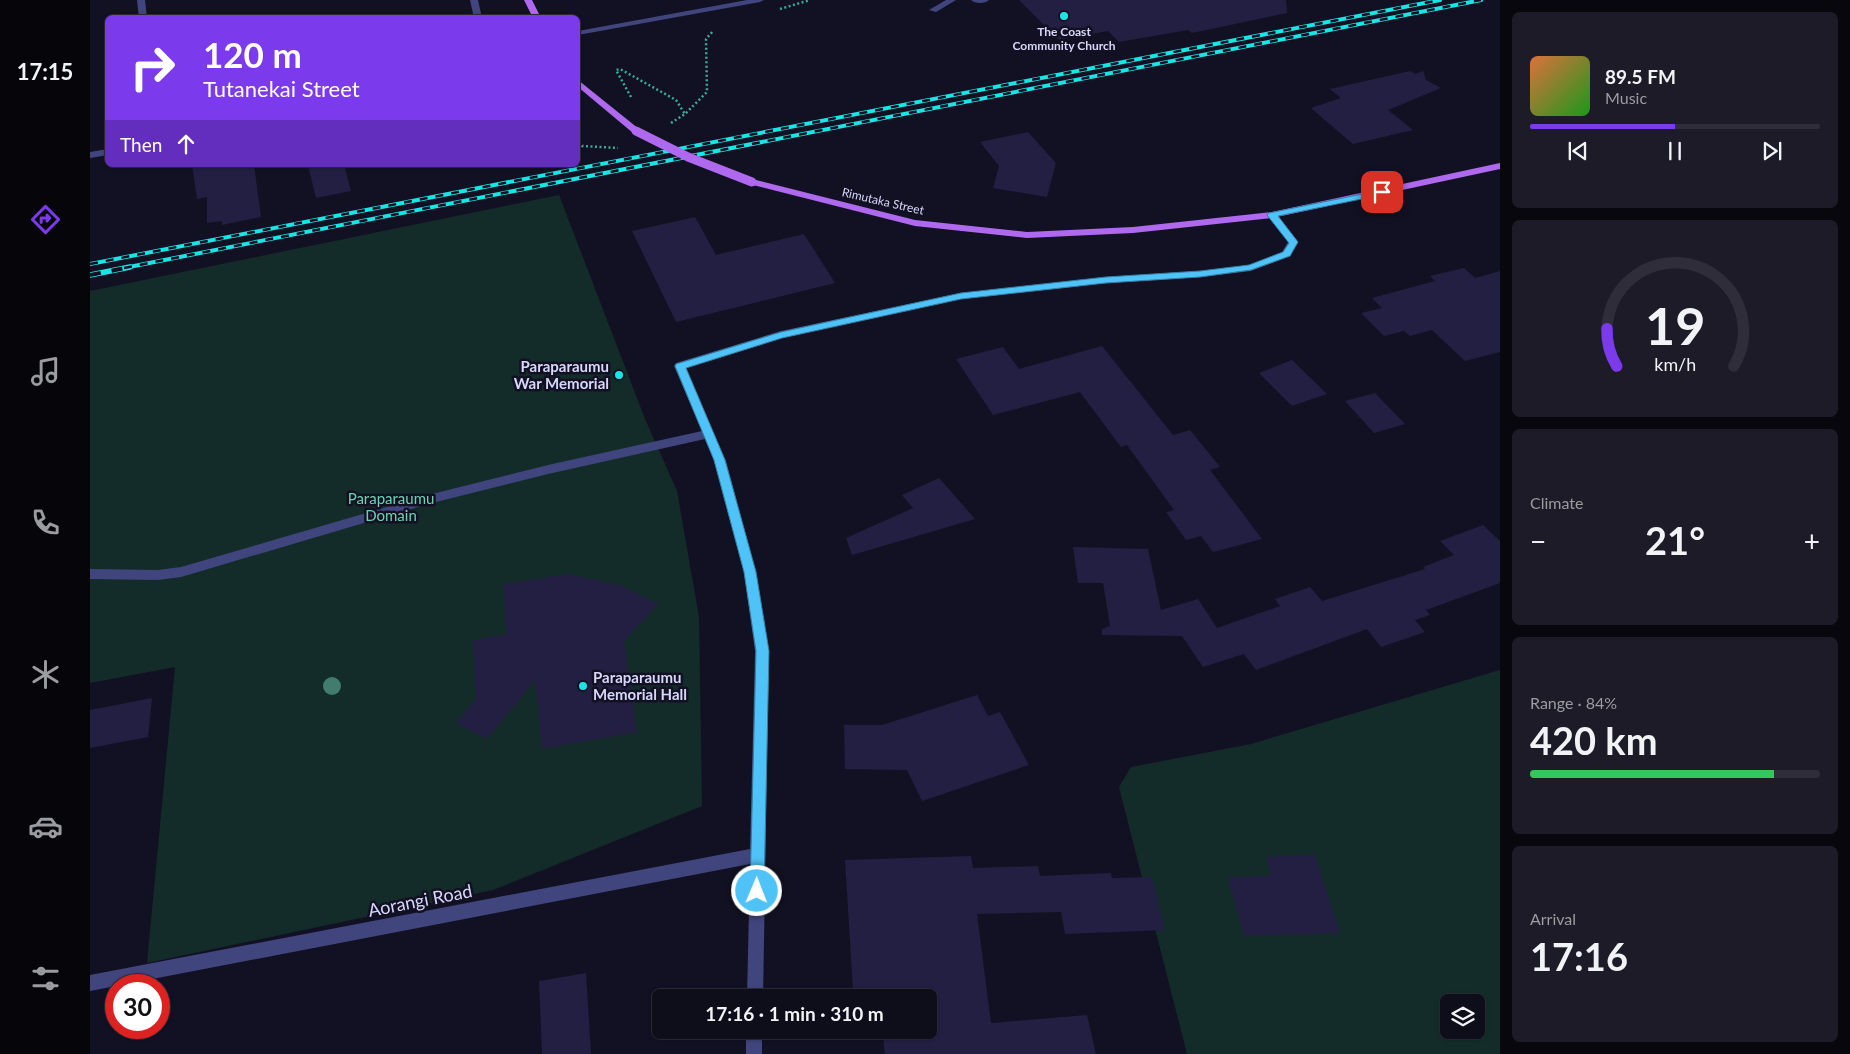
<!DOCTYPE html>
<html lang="en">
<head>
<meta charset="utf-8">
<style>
	body { margin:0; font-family:Lato,sans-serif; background:#1c1b27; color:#f1f3f6; height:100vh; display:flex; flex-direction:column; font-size:19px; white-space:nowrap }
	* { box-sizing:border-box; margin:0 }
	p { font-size:16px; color:#9b9ca2 }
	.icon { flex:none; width:28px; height:28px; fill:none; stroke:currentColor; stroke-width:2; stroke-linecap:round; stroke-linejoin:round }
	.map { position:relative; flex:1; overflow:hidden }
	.panel { display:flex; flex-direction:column; gap:12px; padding:12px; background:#08070e; width:350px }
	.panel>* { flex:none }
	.guide { position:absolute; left:15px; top:15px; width:475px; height:152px; border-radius:8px; box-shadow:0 1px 4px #0004,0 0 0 1px #2e2d39; background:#7c3aed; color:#fff; overflow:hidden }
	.fabs { position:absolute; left:1350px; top:994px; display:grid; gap:10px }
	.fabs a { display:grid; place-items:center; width:45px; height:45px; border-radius:8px; background:#0e0d1a; box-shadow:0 1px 4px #0004,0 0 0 1px #2e2d39; font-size:25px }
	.speed { position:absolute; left:15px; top:974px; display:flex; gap:10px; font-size:25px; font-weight:700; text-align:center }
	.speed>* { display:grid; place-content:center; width:65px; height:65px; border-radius:50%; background:#0e0d1a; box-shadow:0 1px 4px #0004,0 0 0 1px #2e2d39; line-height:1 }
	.speed .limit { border:8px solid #d22; background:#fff; color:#111 }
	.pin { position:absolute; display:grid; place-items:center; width:42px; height:42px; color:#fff; margin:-21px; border-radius:10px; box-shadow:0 2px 8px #0006 }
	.me { position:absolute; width:55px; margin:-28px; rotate:1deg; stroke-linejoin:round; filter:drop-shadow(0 0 4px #0008) }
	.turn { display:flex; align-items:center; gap:18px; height:105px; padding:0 15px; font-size:22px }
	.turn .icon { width:65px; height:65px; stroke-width:2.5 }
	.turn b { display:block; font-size:35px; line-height:42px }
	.then { display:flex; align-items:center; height:48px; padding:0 15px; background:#0003; gap:10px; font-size:19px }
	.big { font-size:38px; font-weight:700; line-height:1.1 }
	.panel .card { flex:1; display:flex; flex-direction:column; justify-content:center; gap:8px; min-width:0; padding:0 18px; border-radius:8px; background:#1c1b27 }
	.panel .dial { align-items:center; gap:0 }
	.dial svg { height:130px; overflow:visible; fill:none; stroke:#2e2d39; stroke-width:7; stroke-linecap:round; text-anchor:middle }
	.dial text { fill:#f1f3f6; stroke:none }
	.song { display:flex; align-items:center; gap:15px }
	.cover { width:60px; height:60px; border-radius:8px; background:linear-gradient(135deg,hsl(20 70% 55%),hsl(120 70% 35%)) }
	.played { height:5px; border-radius:2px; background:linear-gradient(90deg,#7c3aed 50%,#2e2d39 50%) }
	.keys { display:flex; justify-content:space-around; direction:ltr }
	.heat { display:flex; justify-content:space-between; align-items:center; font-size:28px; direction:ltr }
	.charge { height:8px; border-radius:4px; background:linear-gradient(90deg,#34c759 84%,#2e2d39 0) }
	.trip { position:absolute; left:562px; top:989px; width:285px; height:50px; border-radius:8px; background:#0e0d1a; box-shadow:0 1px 4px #0004,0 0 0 1px #2e2d39; font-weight:700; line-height:50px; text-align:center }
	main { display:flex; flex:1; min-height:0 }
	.dock { display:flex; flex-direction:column; width:90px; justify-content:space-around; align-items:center; background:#06050a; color:#9b9ca2 }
	.dock .icon { width:35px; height:35px }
	.dock .active { color:#7c3aed }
	.dock b { font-size:22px; color:#f1f3f6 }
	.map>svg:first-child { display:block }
</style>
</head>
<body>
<main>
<nav class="dock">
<b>17:15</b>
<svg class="icon active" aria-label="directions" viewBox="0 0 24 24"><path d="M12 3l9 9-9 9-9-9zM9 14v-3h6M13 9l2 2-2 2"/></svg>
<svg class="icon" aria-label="music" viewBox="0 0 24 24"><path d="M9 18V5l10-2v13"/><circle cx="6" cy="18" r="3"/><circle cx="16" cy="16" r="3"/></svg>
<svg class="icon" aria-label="phone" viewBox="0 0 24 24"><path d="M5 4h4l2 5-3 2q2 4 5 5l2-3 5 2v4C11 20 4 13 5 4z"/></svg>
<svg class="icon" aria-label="climate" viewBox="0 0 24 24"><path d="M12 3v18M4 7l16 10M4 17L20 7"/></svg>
<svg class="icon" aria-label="car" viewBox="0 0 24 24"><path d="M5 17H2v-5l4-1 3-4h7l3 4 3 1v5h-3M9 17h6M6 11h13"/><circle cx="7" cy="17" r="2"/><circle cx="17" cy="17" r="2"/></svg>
<svg class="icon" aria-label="filters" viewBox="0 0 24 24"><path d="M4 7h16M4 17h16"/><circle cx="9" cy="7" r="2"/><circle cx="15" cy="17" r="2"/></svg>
</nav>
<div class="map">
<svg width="1410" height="1054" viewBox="0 0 1410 1054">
	<rect width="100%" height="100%" fill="#121123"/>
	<g fill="#142c29" fill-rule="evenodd">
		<polygon points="469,195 555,419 587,491 609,617 612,806 403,890 57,963 85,667 0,683 0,291"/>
		<path d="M 1410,670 L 1410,1054 L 1097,1054 L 1029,787 L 1041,767 L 1161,744 ZM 1359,1002 L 1386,1002 L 1386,1030 L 1359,1030 Z"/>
	</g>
	<g fill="#221f42">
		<polygon points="929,0 1196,0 1197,13 1102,33 1098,30 1029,42 1018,31 969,40"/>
		<polygon points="1320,71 1325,74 1333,71 1336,80 1351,88 1298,110 1323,130 1263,144 1221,108 1251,98 1240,89"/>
		<polygon points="938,132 966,163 957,197 903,188 909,166 890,142"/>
		<polygon points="102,165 164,165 171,217 132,225 132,221 117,223 117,197 107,199"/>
		<polygon points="218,165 254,165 261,191 226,198"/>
		<polygon points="605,217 626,255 714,234 745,283 586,322 542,231"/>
		<polygon points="1374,268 1385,278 1410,271 1410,352 1375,361 1342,330 1320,336 1314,331 1294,336 1271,313 1292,308 1282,298 1345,281 1340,276"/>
		<polygon points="1012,346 1083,435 1100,430 1130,467 1120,470 1172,539 1123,552 1111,536 1096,540 1076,512 1084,510 1037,445 1031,447 990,392 903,415 866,359 913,347 929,369"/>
		<polygon points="1202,360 1237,394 1202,406 1169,373"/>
		<polygon points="1285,393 1315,424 1284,433 1255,401"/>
		<polygon points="849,478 885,519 762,555 756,538 823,508 812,495"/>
		<polygon points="1393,525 1410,541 1410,583 1336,610 1340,615 1325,620 1335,632 1291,647 1277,629 1166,670 1154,654 1113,667 1092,636 1012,635 1012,629 1020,626 1013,583 988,583 983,547 1058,549 1071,610 1108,599 1127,628 1190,606 1185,599 1220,587 1232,601 1335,569 1333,567 1364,555 1350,541"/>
		<polygon points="478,574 532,586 568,604 534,641 547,732 452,749 445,680 397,739 366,723 386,699 383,640 416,634 414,584"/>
		<polygon points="887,695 898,716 910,712 939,765 832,801 817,770 755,769 754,725 792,725"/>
		<polygon points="62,698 58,737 0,748 0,710"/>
		<polygon points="1225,855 1250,933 1154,936 1138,877 1181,876 1176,857"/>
		<polygon points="881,856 883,868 948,866 950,876 1021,873 1022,878 1062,877 1075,930 975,934 971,912 887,914 901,1023 997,1015 1006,1054 795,1054 792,1030 839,1030 839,998 788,998 787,990 763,991 755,860"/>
		<polygon points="496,973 501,1054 452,1054 449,981"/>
	</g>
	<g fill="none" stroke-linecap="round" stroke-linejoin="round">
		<g stroke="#3caa98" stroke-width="2.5" stroke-dasharray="2 2.5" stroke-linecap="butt">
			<polyline points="690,9 720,0"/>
			<polyline points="541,97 526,70 530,69 586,100 595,114"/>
			<polyline points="581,123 595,114 617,92 616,39 623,31"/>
			<polyline points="488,143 492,146 528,148"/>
		</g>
		<g fill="#41457d" fill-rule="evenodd">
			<polygon points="47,0 55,0 57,18 49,18"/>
			<polygon points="380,0 388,0 392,18 384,18"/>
			<polygon points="657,0 674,0 670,2 488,35 488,31"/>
			<polygon points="856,0 866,0 846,12 839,10"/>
			<path d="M 881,0 L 899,0 C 895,4 885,4 881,0 Z"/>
			<polygon points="18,149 18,155 0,158 0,152"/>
			<polygon points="1182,212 1185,213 1208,242 1200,256 1161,271 1110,277 1016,283 871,299 692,338 596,368 636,461 666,572 679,651 673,998 657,998 660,864 0,991 0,975 660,849 665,651 654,572 624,461 615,439 458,474 338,504 91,577 68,580 0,579 0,569 68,570 91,567 338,495 458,465 612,431 584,366 586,363 691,331 871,293 1016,277 1110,271 1159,265 1192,252 1198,242 1177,215"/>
			<rect x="656" y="1030" width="16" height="24"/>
		</g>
		<g fill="#af69ef" fill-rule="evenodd">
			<polygon points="434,0 442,0 451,18 443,18"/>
			<polygon points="488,80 549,129 549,133 543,133 488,87"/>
			<polygon points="1410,163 1410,169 1182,218 1043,233 937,238 825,226 659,184 657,182 662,179 825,220 937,232 1043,227 1182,212"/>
		</g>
		<defs>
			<g id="rail-far1">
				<polyline points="0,264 1350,0"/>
				<polyline points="34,268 1391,0"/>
			</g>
			<polyline id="rail" points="0,275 40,267"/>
		</defs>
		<use href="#rail-far1" stroke="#18e6e5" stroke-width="4"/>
		<use href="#rail" stroke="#18e6e5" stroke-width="5.5"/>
		<use href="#rail-far1" stroke="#121123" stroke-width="2.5" stroke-dasharray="8" stroke-linecap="butt"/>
		<use href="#rail" stroke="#121123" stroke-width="4" stroke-dasharray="11" stroke-linecap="butt"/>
		<polyline stroke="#af69ef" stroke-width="9" points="546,131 598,157 662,182"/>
	</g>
	<circle fill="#427c6f" cx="242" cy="686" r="9"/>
	<polygon fill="#4fc3f7" stroke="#337fa1" points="1292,190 1296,190 1296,194 1188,216 1208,242 1200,256 1161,270 1110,277 1016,283 871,299 692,338 596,368 635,460 666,572 679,651 674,891 672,896 667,898 662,896 660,891 666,651 654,572 624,460 585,366 586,364 691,332 871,293 1016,277 1110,271 1159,265 1193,252 1199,243 1177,215 1179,213"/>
	<g fill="#18e6e5" stroke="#121123" stroke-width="2">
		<circle cx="974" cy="16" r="5"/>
		<circle cx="529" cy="375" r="5"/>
		<circle cx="493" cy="686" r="5"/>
	</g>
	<g text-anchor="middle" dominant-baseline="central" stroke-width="5" stroke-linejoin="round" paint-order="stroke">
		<g font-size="12" font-weight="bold" fill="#d7d7fb" stroke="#121123">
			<text x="974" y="31">The Coast<tspan x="974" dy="14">Community Church</tspan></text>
		</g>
		<g font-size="12" fill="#d7d7fb" stroke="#121123">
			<text transform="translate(793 201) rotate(13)">Rimutaka Street</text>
		</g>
		<g font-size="15" font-weight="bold" fill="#d7d7fb" stroke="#121123" text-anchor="end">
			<text x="519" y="366">Paraparaumu<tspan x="519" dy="17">War Memorial</tspan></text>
			<text x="503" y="677" text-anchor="start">Paraparaumu<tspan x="503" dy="17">Memorial Hall</tspan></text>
		</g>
		<g font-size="15" fill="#6ad3ae" stroke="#121123">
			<text x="301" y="498">Paraparaumu<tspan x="301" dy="17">Domain</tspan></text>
		</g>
		<g font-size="18" fill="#d7d7fb" stroke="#121123">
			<text transform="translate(330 900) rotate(-11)">Aorangi Road</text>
		</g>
	</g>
</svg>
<div class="fabs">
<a><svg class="icon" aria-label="layers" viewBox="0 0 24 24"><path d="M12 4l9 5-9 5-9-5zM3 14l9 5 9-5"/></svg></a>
</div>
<div class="speed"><div class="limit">30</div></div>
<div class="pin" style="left:1292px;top:192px;background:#d93025"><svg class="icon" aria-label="arrive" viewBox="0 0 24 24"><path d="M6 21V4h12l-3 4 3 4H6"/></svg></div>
<svg class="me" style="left:667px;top:891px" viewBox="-20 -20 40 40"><circle r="17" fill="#4fc3f7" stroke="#fff" stroke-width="3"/><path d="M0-11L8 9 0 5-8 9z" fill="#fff"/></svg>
<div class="trip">17:16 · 1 min · 310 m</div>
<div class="guide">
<div class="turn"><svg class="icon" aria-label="right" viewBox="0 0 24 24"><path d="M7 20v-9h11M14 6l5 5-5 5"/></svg><div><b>120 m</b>Tutanekai Street</div></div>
<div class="then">Then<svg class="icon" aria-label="ahead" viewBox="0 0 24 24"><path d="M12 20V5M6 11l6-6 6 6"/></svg></div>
</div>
</div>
<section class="panel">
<div class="card">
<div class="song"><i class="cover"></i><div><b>89.5 FM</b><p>Music</p></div></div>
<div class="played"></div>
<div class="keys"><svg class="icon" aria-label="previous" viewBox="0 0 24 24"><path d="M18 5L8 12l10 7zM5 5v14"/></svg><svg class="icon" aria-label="pause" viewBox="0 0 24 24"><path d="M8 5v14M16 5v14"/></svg><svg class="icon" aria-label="next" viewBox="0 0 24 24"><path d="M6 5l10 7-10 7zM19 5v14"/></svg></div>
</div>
<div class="card dial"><svg viewBox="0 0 100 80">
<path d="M14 69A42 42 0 1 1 86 69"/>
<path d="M14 69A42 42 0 0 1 8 46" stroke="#7c3aed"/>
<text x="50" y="56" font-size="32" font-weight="700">19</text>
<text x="50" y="72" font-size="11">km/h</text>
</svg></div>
<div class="card"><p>Climate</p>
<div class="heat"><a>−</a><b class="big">21°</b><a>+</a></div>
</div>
<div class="card"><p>Range · 84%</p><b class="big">420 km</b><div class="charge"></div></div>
<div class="card"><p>Arrival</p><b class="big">17:16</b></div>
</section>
</main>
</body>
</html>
